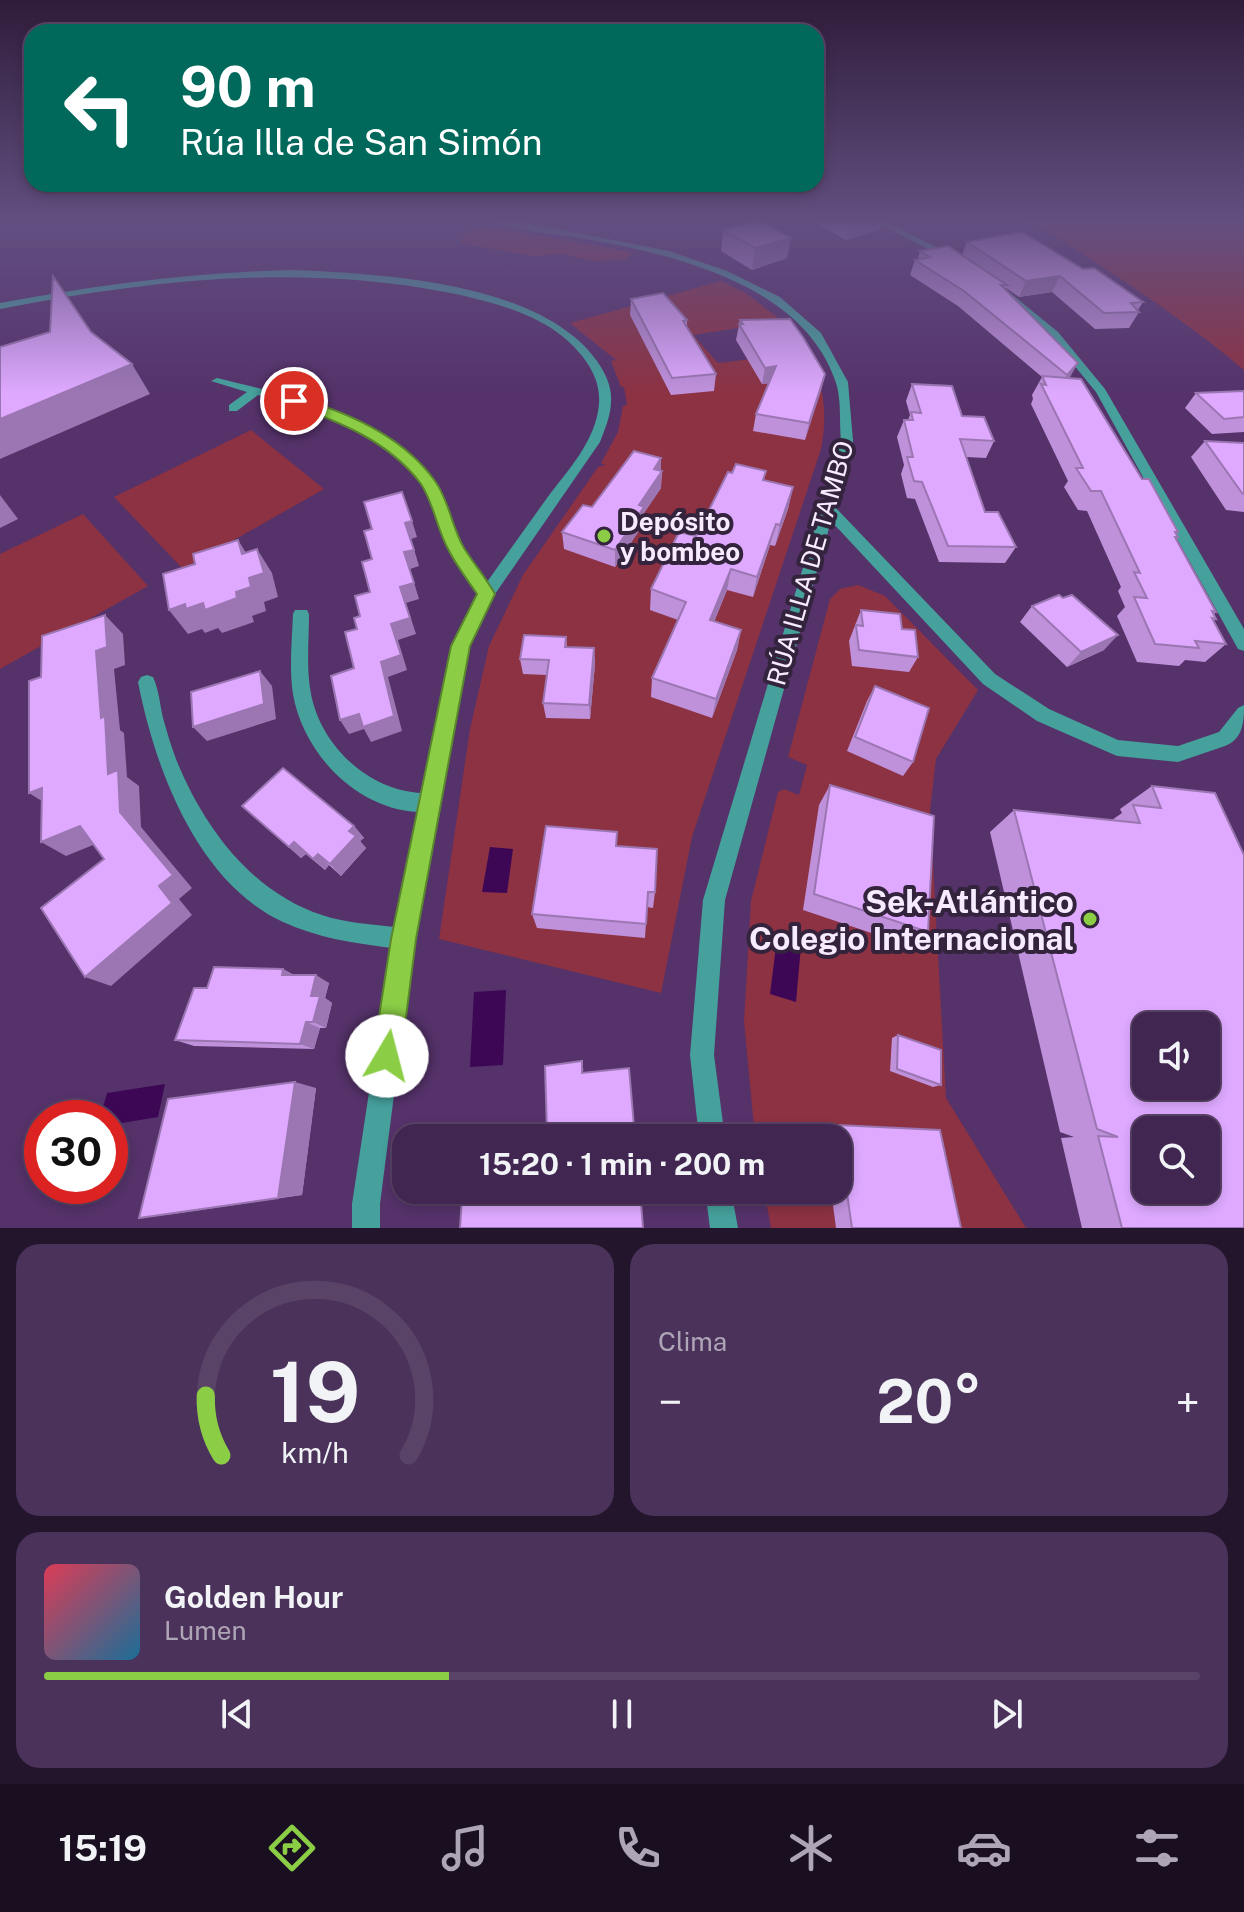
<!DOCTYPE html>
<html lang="es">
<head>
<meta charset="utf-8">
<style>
	body { margin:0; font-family:"Public Sans",sans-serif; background:#4b325a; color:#f1f3f6; height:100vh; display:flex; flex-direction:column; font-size:30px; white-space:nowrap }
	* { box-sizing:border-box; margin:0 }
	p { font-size:26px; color:#aea5b7 }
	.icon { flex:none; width:44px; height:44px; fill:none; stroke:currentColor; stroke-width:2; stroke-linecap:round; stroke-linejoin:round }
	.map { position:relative; height:1228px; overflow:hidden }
	.sheet { display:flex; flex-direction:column; gap:16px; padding:16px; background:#23152c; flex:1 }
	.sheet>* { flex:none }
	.banner { position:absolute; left:24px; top:24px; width:800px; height:168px; border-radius:24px; box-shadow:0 4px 12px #0003,0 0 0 2px #594367; background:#00695c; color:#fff; overflow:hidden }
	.buttons { position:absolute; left:1132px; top:1012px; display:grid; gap:16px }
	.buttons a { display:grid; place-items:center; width:88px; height:88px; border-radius:16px; background:#402650; box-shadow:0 4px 12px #0003,0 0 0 2px #594367; font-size:40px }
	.speed { position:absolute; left:24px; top:1100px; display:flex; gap:16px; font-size:40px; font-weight:700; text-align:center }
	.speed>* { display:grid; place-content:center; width:104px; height:104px; border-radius:50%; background:#402650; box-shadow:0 4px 12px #0003,0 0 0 2px #594367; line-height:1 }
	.speed .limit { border:12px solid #d22; background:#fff; color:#111 }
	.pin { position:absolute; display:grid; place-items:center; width:68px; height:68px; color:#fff; margin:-34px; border:4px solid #fff; border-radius:50%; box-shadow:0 2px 8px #0007 }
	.me { position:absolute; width:88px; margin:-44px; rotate:8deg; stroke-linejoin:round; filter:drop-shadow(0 0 6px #0008) }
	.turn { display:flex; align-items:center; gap:28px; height:168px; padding:0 24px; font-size:36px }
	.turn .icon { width:104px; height:104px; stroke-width:2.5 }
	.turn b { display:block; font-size:56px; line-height:68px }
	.big { font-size:60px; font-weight:700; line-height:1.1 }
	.sheet .card { flex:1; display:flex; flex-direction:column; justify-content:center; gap:12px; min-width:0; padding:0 28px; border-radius:24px; background:#4b325a }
	.sheet .dial { align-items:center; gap:0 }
	.dial svg { height:208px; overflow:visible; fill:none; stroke:#594367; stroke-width:7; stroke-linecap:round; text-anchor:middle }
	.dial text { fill:#f1f3f6; stroke:none }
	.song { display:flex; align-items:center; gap:24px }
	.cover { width:96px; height:96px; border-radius:12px; background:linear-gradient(135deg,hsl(350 70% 55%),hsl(200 70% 35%)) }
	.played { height:8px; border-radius:4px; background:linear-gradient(90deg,#8bce46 35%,#594367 35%) }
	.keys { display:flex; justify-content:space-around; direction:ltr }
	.heat { display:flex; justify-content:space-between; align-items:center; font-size:44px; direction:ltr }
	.sheet .tiles { flex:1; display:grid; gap:16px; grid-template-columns:1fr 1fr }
	.card:last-child { grid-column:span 2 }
	.trip { position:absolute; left:392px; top:1124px; width:460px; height:80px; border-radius:24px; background:#402650; box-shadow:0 4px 12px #0003,0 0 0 2px #594367; font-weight:700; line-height:80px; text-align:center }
	.menu { display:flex; height:128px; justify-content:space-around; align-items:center; background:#1a0f20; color:#aea5b7 }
	.menu .icon { width:56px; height:56px }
	.menu .selected { color:#8bce46 }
	.menu b { font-size:36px; color:#f1f3f6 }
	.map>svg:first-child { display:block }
</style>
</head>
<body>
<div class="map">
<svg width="1244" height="1228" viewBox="0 0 1244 1228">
	<rect width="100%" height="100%" fill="#55326a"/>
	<g fill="#8c3243">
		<path d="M 1021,221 L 1244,221 L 1244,370 C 1178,314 1106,269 1034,223 L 1027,225 Z"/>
		<polygon points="484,226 632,252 627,259 593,261 561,254 533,256 460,243 466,232"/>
		<path d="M 721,281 L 747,294 L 782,321 L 693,335 L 718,363 L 808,352 C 824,384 828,414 821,449 L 692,837 L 661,993 L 439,939 L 470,729 L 489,646 L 523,575 L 598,467 L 605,465 L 601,463 L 618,432 L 623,406 L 627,405 L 624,387 L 621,387 L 611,361 L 616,360 L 570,323 Z"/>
		<polygon points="251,430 324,489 183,569 114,497"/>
		<polygon points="83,514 148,586 0,669 0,554"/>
		<polygon points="858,585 885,596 978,690 936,759 930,811 946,1098 1026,1228 771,1228 764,1190 838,1190 838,1138 755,1138 744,1021 751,901 778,792 784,789 799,795 807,765 788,757 830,599 840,589"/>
	</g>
	<g fill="#3d0756">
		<polygon points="490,847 513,849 507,893 482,892"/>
		<polygon points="777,939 801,946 796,1002 770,994"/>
		<polygon points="506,990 503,1065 470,1067 474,992"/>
		<polygon points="165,1084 158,1117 110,1125 110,1118 100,1118 107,1093"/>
	</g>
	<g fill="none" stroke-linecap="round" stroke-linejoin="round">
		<g fill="#46a09c" fill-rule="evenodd">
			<path d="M 492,221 L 512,221 L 547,227 L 669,251 L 727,271 L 780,297 L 821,333 L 848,382 L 853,441 L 835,507 L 995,674 L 1049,709 L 1118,740 L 1178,746 L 1219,732 L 1238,708 L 1244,705 C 1244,722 1243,739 1225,746 L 1178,762 L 1117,756 L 1037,721 L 983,684 L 831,521 L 725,900 L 714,1055 L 725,1138 L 699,1138 L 690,1055 L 703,900 L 841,441 C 839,422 842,398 835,380 C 801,283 671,254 581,238 C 558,234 510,231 492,221 Z"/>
			<polygon points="873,221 884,221 956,257 948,259"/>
			<path d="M 294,270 C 383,274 541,282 597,361 C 605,373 612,386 611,401 C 611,415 605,429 600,442 L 493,597 L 468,646 L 414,939 L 380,1204 L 380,1228 L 352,1228 L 352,1204 L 391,948 C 353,943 318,938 283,922 C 197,882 155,769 138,682 L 141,677 L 147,675 L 153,677 C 159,690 160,705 163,718 C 167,732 171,746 176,759 C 203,826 251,892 322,915 C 345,923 371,924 394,927 L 418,812 C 356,809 303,753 293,694 C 289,668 292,640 293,614 L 295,610 L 307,610 L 309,614 C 309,640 306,668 311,694 C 321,746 369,791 422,793 L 452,646 L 479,594 C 467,578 453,562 445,543 C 438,526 435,507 426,490 C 394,432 318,411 258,395 L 237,411 L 229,411 L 229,405 L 247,392 L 211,381 L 217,378 C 293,397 391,413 437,485 C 448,502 451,523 460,542 C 466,557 477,569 487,582 C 507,554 527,526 547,498 C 568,470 596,441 599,404 C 601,378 586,358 568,341 C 537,313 492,302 451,293 C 300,263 150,280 0,309 L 0,303 C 98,285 194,272 294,270 Z"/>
			<polygon points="997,287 1003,287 1058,332 1105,389 1244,629 1244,651 1238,649 1096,392 1050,336 997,291"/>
			<polygon points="705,1190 731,1190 738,1228 710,1228"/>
		</g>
	</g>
	<g fill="#bf91db">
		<polygon points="818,221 882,221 880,229 846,240 818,224"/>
		<polygon points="723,230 787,258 752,270 721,251"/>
		<polygon points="967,242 1083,269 1143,302 1138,310 1139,312 1129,328 1095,329 1052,292 1019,297 1006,288 1005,289 1142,479 1178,532 1176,534 1178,537 1176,540 1216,612 1214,614 1216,619 1214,621 1226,644 1205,662 1185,660 1179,666 1137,662 1117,616 1125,607 1118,591 1121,587 1087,511 1078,510 1064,487 1068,481 1031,404 1033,399 1032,395 1042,377 958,306 910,275 915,260 918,259 920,251 962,255"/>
		<polygon points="631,299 687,320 687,326 716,374 714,391 671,395 630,315"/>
		<polygon points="740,320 825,374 805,440 753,431 756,414 769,383 762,384 736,340"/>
		<polygon points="912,384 962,416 994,441 986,458 966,457 985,512 1016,547 1005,563 939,562 915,499 907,498 901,474 904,465 897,437 904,420 908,420 910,415 906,401"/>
		<polygon points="1244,391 1244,432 1212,434 1185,408 1196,393"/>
		<polygon points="1205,441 1244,443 1244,512 1226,510 1191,457"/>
		<polygon points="660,471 662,471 661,488 644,513 644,523 615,567 564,549 562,532 592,507"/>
		<polygon points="732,473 793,487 788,509 775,546 770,545 753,597 727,590 714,622 741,630 737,650 712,718 651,697 652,678 678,620 650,610 651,589 696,536"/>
		<polygon points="1032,606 1104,650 1067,667 1020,622"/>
		<polygon points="861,610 902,629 918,657 909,672 852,666 849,641"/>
		<polygon points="566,637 567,647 594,648 595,664 590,719 546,718 543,703 547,675 523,674 520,659"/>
		<polygon points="875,686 913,762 903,776 847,751 867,701"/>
		<polygon points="830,785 928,932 910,946 803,910 819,805"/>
		<polygon points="1152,786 1215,793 1244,1228 1082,1228 1061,1138 1074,1137 1060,1132 990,832 1014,810 1112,820 1122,813 1120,809"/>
		<polygon points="242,806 354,826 364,838 360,841 366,848 341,876 329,865 325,870 306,854 301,858"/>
		<polygon points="617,846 655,892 653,908 647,907 645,938 537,928 532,914"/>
		<polygon points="283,969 294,975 329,983 325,998 332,1003 326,1028 320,1028 314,1049 194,1046 175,1040 207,988"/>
		<polygon points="898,1035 941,1085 933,1087 890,1071 892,1038"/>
		<polygon points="584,1068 562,1133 552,1134 547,1131"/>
		<polygon points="316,1088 302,1195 173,1214 139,1218"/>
		<polygon points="837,1125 961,1228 836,1228 831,1190 838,1190 838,1138 824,1138 823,1128"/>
	</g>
	<g fill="#9b76b2">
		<polygon points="882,221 880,229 846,240 850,222"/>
		<polygon points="791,238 787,258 752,270 755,248"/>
		<polygon points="1060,276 1052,292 1019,297 1026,281"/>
		<polygon points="1078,363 1069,379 1058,391 1067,375"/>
		<polygon points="132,364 150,394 0,459 0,419"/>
		<polygon points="776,366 772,383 762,384 765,368"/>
		<polygon points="825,374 821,391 805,440 809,423"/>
		<polygon points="661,458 661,488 644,513 644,523 615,567 615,550 654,469"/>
		<polygon points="793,487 788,509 775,546 780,525"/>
		<polygon points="0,495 18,519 0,528"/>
		<polygon points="412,521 417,537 411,539 419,566 410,569 419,599 406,603 416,634 398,640 407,670 388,677 402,731 371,742 364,729 349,734 340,720 381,662 400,587 404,552 405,523"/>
		<polygon points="776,524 770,545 753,597 757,577"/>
		<polygon points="238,540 253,564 257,549 272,573 278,597 264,602 266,611 252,616 254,622 222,633 218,628 205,633 202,629 188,634 169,610 185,604 236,592 242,554"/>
		<polygon points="731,569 727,590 706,640 710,620"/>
		<polygon points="105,615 123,634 125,665 114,669 120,730 124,733 127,777 139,786 141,827 192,888 179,899 192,915 111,986 85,977 159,886 120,812 108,774 101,718 96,651"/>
		<polygon points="741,630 737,650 712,718 716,699"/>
		<polygon points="1118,635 1104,650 1067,667 1081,652"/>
		<polygon points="594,648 595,664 590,719 589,705"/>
		<polygon points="260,671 272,686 276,719 207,741 193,727"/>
		<polygon points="42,788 53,808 29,793"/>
		<polygon points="80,826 103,841 66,856 41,842"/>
		<polygon points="354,826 364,838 360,841 366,848 341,876 330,864 349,831"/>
		<polygon points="294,842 306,854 301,858 289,847"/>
		<polygon points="318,854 329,865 325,870 313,859"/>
		<polygon points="283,969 297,977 282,975"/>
		<polygon points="316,975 329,983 325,998 332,1003 326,1028 313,1022 311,996"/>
		<polygon points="306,1022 320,1028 314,1049 300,1044"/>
		<polygon points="295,1082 316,1088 302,1195 278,1198"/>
	</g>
	<g fill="#dea9ff" stroke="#9b76b2" stroke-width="2" fill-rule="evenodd">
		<polygon points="755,221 759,221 791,238 755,248 723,230"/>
		<polygon points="1022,232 1083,269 1094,268 1143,302 1131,303 1139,312 1104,313 1060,276 1026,281 967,242"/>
		<polygon points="948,246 1007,285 1001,285 1078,363 1067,375 964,291 915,260 930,257 920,251"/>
		<polygon points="53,276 91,332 132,364 0,419 0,347 50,332"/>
		<polygon points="663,293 687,320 683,321 716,374 672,378 631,299"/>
		<polygon points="790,319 803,337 825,374 809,423 756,414 776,366 765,368 739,324 743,324 740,320"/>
		<polygon points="1042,376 1081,379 1142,479 1149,479 1178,532 1175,532 1178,537 1175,537 1216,612 1212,611 1216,619 1212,618 1226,644 1195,641 1199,648 1155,644 1134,597 1147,598 1134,572 1140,573 1101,491 1091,491 1076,468 1083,468 1041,384 1046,385"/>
		<polygon points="912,384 952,386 962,416 984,417 994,441 960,439 985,512 998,512 1016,547 948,546 922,482 914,481 907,457 913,457 904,420 913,420 911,412 921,413"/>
		<polygon points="1244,391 1244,417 1224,419 1196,393"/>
		<polygon points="1205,441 1244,443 1244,494 1242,493"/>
		<polygon points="634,451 661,458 654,469 662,471 639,505 644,507 615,550 562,532 583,505 592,507"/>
		<polygon points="736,464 766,471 763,480 793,487 780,525 776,524 757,577 731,569 710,620 741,630 716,699 652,678 686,602 651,589 679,532 696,536 728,472 732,473"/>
		<polygon points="402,492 412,521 405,523 414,550 404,552 414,583 400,587 410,618 391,624 401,655 381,662 394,716 363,727 359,714 340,720 331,676 354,668 345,632 357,629 354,618 360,616 355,596 370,592 362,562 372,559 364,531 372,529 364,502"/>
		<polygon points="238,540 242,554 257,549 264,573 249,578 251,587 236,592 237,598 205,610 203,603 186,609 185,604 169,610 163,574 195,564 193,554"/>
		<polygon points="1059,595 1063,598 1072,595 1118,635 1081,652 1032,606"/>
		<polygon points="861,610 900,614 902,629 915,630 918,657 859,650 856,625 863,626"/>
		<polygon points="105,615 107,647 96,651 101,718 105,716 108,774 118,770 120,812 173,875 159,886 172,903 85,977 41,908 104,859 80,826 41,842 42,788 29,793 29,681 41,677 42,636"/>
		<polygon points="524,635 566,637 565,647 594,648 589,705 543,703 549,660 520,659"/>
		<polygon points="260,671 264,704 193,727 191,692"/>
		<polygon points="875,686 929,708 913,762 855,737"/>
		<polygon points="283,768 354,826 349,831 356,836 330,864 318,854 313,859 294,842 289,847 242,806"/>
		<polygon points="830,785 934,816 928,932 814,894"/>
		<path d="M 1152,786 L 1215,793 L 1244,855 L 1244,1228 L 1122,1228 L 1098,1136 L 1118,1137 L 1097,1129 L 1014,810 L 1140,823 L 1133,805 L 1161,808 ZM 1146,1026 L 1206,1026 L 1206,1086 L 1146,1086 ZM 1146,1130 L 1206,1130 L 1206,1190 L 1146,1190 Z"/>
		<polygon points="546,826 617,832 616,846 657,849 655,892 648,892 646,924 532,914"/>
		<polygon points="214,967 283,969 282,975 316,975 311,996 320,996 313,1022 306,1022 300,1044 175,1040 194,988 207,988"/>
		<polygon points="898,1035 941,1050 941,1085 897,1069"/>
		<polygon points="582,1061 582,1073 629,1068 635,1138 562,1138 562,1130 547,1131 545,1066"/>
		<polygon points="295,1082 278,1198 139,1218 168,1099"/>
		<polygon points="837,1125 940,1130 961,1228 852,1228"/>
		<polygon points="533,1190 640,1190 643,1228 460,1228 462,1198"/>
	</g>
	<linearGradient id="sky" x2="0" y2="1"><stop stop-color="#2f1c3a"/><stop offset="0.56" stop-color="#624f81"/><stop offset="1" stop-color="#624f81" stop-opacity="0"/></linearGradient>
	<rect width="1244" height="393" fill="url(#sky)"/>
	<path fill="#8bce46" stroke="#5a862e" stroke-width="2" d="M 294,397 C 345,411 403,436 435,481 C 449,500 452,528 464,548 C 474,564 486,578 495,594 L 470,646 L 416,939 L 401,1056 L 397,1066 L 387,1070 L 377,1066 L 373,1056 L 391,939 L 451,646 L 477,594 C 467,579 455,564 447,547 C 437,528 433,502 421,484 C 389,441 338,421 289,404 L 287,401 Z"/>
	<g fill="#8bce46" stroke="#33233c" stroke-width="3">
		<circle cx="604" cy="536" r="8"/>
		<circle cx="1090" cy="919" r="8"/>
	</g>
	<g text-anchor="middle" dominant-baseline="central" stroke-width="8" stroke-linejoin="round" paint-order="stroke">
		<g font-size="26" font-weight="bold" fill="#f7ebff" stroke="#33233c" text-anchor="start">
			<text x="620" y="521">Depósito<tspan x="620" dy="30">y bombeo</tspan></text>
		</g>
		<g font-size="26" fill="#f7ebff" stroke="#33233c">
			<text transform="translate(810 563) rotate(-74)">RÚA ILLA DE TAMBO</text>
		</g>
		<g font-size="32" font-weight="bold" fill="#f7ebff" stroke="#33233c" text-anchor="end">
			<text x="1074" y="901">Sek-Atlántico<tspan x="1074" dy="37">Colegio Internacional</tspan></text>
		</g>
	</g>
</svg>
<div class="buttons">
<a><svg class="icon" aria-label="sound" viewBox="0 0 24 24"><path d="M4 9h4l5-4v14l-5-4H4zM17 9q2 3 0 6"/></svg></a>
<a><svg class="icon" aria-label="search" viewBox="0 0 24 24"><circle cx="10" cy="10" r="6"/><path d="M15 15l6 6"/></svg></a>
</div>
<div class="speed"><div class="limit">30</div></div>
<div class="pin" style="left:294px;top:401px;background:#d93025"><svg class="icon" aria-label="arrive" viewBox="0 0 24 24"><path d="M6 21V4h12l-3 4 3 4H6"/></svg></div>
<svg class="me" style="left:387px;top:1056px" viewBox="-20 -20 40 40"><circle r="19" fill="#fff"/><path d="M0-13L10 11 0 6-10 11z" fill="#8bce46"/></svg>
<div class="trip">15:20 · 1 min · 200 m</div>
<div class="banner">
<div class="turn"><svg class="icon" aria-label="left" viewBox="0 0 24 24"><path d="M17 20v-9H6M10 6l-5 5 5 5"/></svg><div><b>90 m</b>Rúa Illa de San Simón</div></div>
</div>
</div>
<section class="sheet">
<div class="tiles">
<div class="card dial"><svg viewBox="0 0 100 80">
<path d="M14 69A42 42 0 1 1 86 69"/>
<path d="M14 69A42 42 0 0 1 8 46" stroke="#8bce46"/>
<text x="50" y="56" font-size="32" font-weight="700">19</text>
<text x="50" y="72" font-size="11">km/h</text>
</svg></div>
<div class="card"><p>Clima</p>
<div class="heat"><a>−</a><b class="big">20°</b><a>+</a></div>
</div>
<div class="card">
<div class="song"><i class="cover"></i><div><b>Golden Hour</b><p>Lumen</p></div></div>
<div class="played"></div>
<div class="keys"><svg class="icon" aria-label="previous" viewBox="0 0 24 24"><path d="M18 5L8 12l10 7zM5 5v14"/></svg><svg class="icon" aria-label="pause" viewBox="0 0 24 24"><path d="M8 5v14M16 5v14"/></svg><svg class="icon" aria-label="next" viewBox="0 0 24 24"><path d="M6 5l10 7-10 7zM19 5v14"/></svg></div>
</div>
</div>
</section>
<nav class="menu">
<b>15:19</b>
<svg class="icon selected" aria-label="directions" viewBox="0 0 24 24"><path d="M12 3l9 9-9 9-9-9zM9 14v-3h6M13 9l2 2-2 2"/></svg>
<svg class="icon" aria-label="music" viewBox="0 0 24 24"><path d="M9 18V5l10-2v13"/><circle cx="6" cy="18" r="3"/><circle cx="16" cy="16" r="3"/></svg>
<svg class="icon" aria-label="phone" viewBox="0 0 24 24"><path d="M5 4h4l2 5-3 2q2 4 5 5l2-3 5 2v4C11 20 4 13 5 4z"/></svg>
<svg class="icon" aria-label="climate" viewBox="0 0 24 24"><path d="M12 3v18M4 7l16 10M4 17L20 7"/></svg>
<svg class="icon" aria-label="car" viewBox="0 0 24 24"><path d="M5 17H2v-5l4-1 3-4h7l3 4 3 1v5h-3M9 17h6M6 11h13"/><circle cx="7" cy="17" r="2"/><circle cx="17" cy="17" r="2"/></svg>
<svg class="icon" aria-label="filters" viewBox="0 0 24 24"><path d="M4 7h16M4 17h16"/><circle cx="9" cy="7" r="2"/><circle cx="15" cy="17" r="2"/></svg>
</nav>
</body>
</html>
